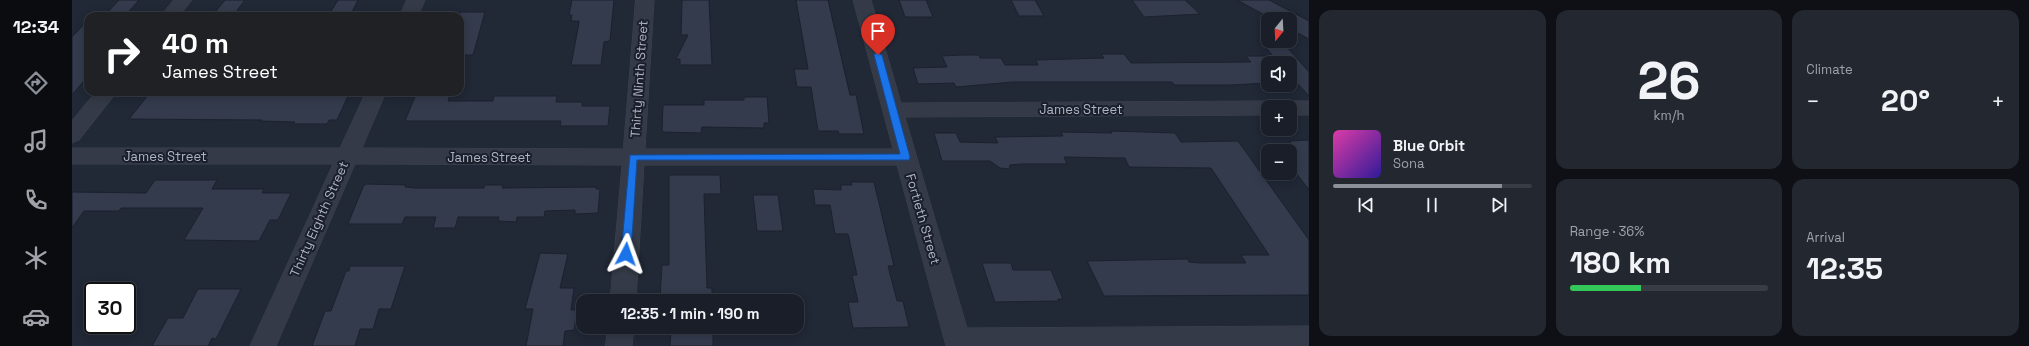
<!DOCTYPE html>
<html lang="en">
<head>
<meta charset="utf-8">
<style>
	body { margin:0; font-family:"Space Grotesk",sans-serif; background:#222730; color:#f1f3f6; height:100vh; display:flex; flex-direction:column; font-size:15px; white-space:nowrap }
	* { box-sizing:border-box; margin:0 }
	p { font-size:13px; color:#9fa2a8 }
	.icon { flex:none; width:22px; height:22px; fill:none; stroke:currentColor; stroke-width:2; stroke-linecap:round; stroke-linejoin:round }
	.map { position:relative; flex:1; overflow:hidden }
	.drawer { display:flex; flex-direction:column; gap:10px; padding:10px; background:#0e1016; width:720px }
	.drawer>* { flex:none }
	.hud { position:absolute; left:12px; top:12px; width:380px; height:84px; border-radius:12px; box-shadow:0 2px 10px #0003,0 0 0 1px #373c45; background:#202124; color:#fff; overflow:hidden }
	.needle { width:26px; rotate:198deg }
	.tools { position:absolute; left:1189px; top:12px; display:grid; gap:8px }
	.tools a { display:grid; place-items:center; width:36px; height:36px; border-radius:8px; background:#191e28; box-shadow:0 2px 10px #0003,0 0 0 1px #373c45; font-size:20px }
	.speed { position:absolute; left:12px; top:282px; display:flex; gap:8px; font-size:20px; font-weight:700; text-align:center }
	.speed>* { display:grid; place-content:center; width:52px; height:52px; border-radius:50%; background:#191e28; box-shadow:0 2px 10px #0003,0 0 0 1px #373c45; line-height:1 }
	.speed .limit { border:2px solid #111; border-radius:6px; background:#fff; color:#111 }
	.pin { position:absolute; display:grid; place-items:center; width:34px; height:34px; color:#fff; margin:-41px -17px; border-radius:50% 50% 50% 0; rotate:-45deg; box-shadow:0 0 4px #0007 }
	.pin .icon { rotate:45deg }
	.me { position:absolute; width:44px; margin:-22px; rotate:4deg; stroke-linejoin:round; filter:drop-shadow(0 0 3px #0008) }
	.turn { display:flex; align-items:center; gap:14px; height:84px; padding:0 12px; font-size:18px }
	.turn .icon { width:52px; height:52px; stroke-width:2.5 }
	.turn b { display:block; font-size:28px; line-height:34px }
	.big { font-size:30px; font-weight:700; line-height:1.1 }
	.drawer .widget { flex:1; display:flex; flex-direction:column; justify-content:center; gap:6px; min-width:0; padding:0 14px; border-radius:12px; background:#222730 }
	.drawer .dial { align-items:center; gap:0 }
	.dial b { font-size:52px; line-height:1 }
	.song { display:flex; align-items:center; gap:12px }
	.cover { width:48px; height:48px; border-radius:6px; background:linear-gradient(135deg,hsl(320 70% 55%),hsl(250 70% 35%)) }
	.played { height:4px; border-radius:2px; background:linear-gradient(90deg,#8c9099 85%,#373c45 85%) }
	.keys { display:flex; justify-content:space-around; direction:ltr }
	.heat { display:flex; justify-content:space-between; align-items:center; font-size:22px; direction:ltr }
	.charge { height:6px; border-radius:3px; background:linear-gradient(90deg,#34c759 36%,#373c45 0) }
	.drawer .tiles { flex:1; display:grid; gap:10px; grid-template-columns:repeat(3,1fr) }
	.widget:first-child { grid-row:span 2 }
	.trip { position:absolute; left:504px; top:294px; width:228px; height:40px; border-radius:12px; background:#191e28; box-shadow:0 2px 10px #0003,0 0 0 1px #373c45; font-weight:700; line-height:40px; text-align:center }
	main { display:flex; flex:1; min-height:0 }
	.menu { display:flex; flex-direction:column; width:72px; justify-content:space-around; align-items:center; background:#0a0c10; color:#9fa2a8 }
	.menu .icon { width:28px; height:28px }
	.menu .selected { color:#8c9099 }
	.menu b { font-size:18px; color:#f1f3f6 }
	.map>svg:first-child { display:block }
</style>
</head>
<body>
<main>
<nav class="menu">
<b>12:34</b>
<svg class="icon selected" aria-label="directions" viewBox="0 0 24 24"><path d="M12 3l9 9-9 9-9-9zM9 14v-3h6M13 9l2 2-2 2"/></svg>
<svg class="icon" aria-label="music" viewBox="0 0 24 24"><path d="M9 18V5l10-2v13"/><circle cx="6" cy="18" r="3"/><circle cx="16" cy="16" r="3"/></svg>
<svg class="icon" aria-label="phone" viewBox="0 0 24 24"><path d="M5 4h4l2 5-3 2q2 4 5 5l2-3 5 2v4C11 20 4 13 5 4z"/></svg>
<svg class="icon" aria-label="climate" viewBox="0 0 24 24"><path d="M12 3v18M4 7l16 10M4 17L20 7"/></svg>
<svg class="icon" aria-label="car" viewBox="0 0 24 24"><path d="M5 17H2v-5l4-1 3-4h7l3 4 3 1v5h-3M9 17h6M6 11h13"/><circle cx="7" cy="17" r="2"/><circle cx="17" cy="17" r="2"/></svg>
</nav>
<div class="map">
<svg width="1237" height="346" viewBox="0 0 1237 346">
	<rect width="100%" height="100%" fill="#212836"/>
	<g fill="#333b4d" stroke="#1c212d">
		<polygon points="47,0 67,0 53,16 32,16"/>
		<polygon points="153,0 173,0 161,16 140,16"/>
		<polygon points="266,0 286,0 278,16 256,16"/>
		<polygon points="500,0 542,0 538,41 532,42 529,65 499,65 507,23 507,21 499,21 500,15 497,15"/>
		<polygon points="610,0 637,0 640,65 608,65 608,59 604,59 616,35 609,35"/>
		<polygon points="724,0 756,0 778,95 784,95 792,134 767,134 766,131 746,131 739,87 725,87 722,69 736,69"/>
		<polygon points="827,0 854,0 861,17 833,17"/>
		<polygon points="939,0 963,0 972,16 947,16"/>
		<polygon points="1060,0 1113,0 1128,14 1072,17"/>
		<polygon points="1165,0 1197,0 1237,21 1237,39 1218,29 1218,19 1200,19"/>
		<polygon points="388,12 413,12 401,55 388,55"/>
		<polygon points="16,20 16,76 0,95 0,37"/>
		<polygon points="1191,44 1212,44 1237,72 1237,96 1226,84 1218,84 1218,63 1196,63 1196,83 1158,85 1102,85 1100,82 941,82 884,87 882,83 846,84 841,68 875,67 870,56 890,55 907,55 908,58 929,58 933,65 966,65 964,60 1032,58 1029,54 1052,54 1059,63 1179,62 1174,56 1201,56"/>
		<polygon points="272,92 270,96 276,96 265,120 257,120 255,124 221,124 223,122 189,121 190,120 57,119 77,94 218,96 220,93"/>
		<polygon points="344,94 378,94 376,101 421,101 422,96 485,96 484,102 510,102 510,106 538,106 536,126 488,126 489,121 333,121"/>
		<polygon points="672,97 695,97 697,123 692,123 692,128 630,127 629,133 591,132 590,130 591,105 632,105 632,100 672,100"/>
		<polygon points="1039,131 1103,133 1109,142 1166,141 1237,240 1237,295 1032,296 1015,261 1116,259 1117,262 1128,263 1174,263 1169,255 1197,255 1139,168 1057,167 1053,158 1048,158 992,157 995,164 950,164 938,165 937,169 928,168 918,161 870,161 862,133 884,133 888,142 926,143 923,137 991,136 989,132 1040,133"/>
		<polygon points="1237,140 1237,190 1218,165 1218,141"/>
		<polygon points="597,175 648,175 649,194 632,194 635,288 640,288 640,301 589,301 588,298 590,265 597,265"/>
		<polygon points="83,180 145,180 140,189 192,189 190,193 219,193 206,220 198,220 187,241 112,240 131,208 49,208 47,211 12,211 0,228 0,192 74,193"/>
		<polygon points="779,182 802,182 822,266 816,266 825,301 831,301 837,327 781,328 776,302 786,302 780,275 785,275 776,234 763,234 758,205 743,205 741,189 769,190 769,185 780,185"/>
		<polygon points="294,184 334,185 333,187 343,188 412,188 413,185 431,185 430,188 524,187 524,189 528,189 526,213 503,214 503,210 473,211 472,217 445,217 444,222 426,221 427,217 386,217 383,228 361,228 364,217 333,217 330,224 276,224 291,187"/>
		<polygon points="681,195 706,195 711,231 685,231"/>
		<polygon points="468,253 496,254 488,288 502,288 499,310 505,310 502,330 493,331 491,346 454,346 461,309 453,309"/>
		<polygon points="910,263 939,263 941,270 979,270 991,299 986,299 987,301 923,302"/>
		<polygon points="278,266 333,266 319,309 307,309 301,329 288,329 283,346 240,346 253,311 259,311 274,271 277,271"/>
		<polygon points="126,289 169,289 144,339 140,338 136,346 80,346 96,318 111,318"/>
		<polygon points="599,327 641,327 641,346 598,346"/>
	</g>
	<g fill="none" stroke-linecap="round" stroke-linejoin="round">
		<defs>
			<g id="minor">
				<polygon points="102,0 120,0 107,16 89,16"/>
				<polygon points="335,0 353,0 346,16 328,16"/>
				<polygon points="564,0 582,0 573,149 821,149 781,0 799,0 829,103 1196,101 1203,103 1206,107 1196,107 1196,115 833,117 895,328 1237,326 1237,346 874,346 825,165 572,165 564,301 538,301 550,165 283,164 204,346 178,346 261,164 0,164 0,148 268,148 294,92 314,92 290,148 551,149"/>
				<polygon points="24,92 45,92 7,140 0,143 0,121"/>
				<polygon points="1218,101 1237,101 1237,115 1218,115 1218,107 1208,107 1211,103"/>
				<polygon points="536,327 562,327 560,346 534,346"/>
			</g>
		</defs>
		<use href="#minor" stroke="#3e4350" stroke-width="1"/>
		<use href="#minor" fill="#343a47" fill-rule="evenodd"/>
	</g>
	<polygon fill="#1a73e8" stroke="#114b97" points="803,53 806,53 810,55 838,157 837,160 565,160 559,254 554,259 551,257 549,254 558,155 828,154 802,55"/>
	<g text-anchor="middle" dominant-baseline="central" stroke-width="4" stroke-linejoin="round" paint-order="stroke">
		<g font-size="13" fill="#afb4c3" stroke="#1a1f2b">
			<text transform="translate(567 79) rotate(-86)">Thirty Ninth Street</text>
			<text x="1009" y="109">James Street</text>
			<text x="93" y="156">James Street</text>
			<text x="417" y="157">James Street</text>
			<text transform="translate(247 219) rotate(-66)">Thirty Eighth Street</text>
			<text transform="translate(851 219) rotate(74)">Fortieth Street</text>
		</g>
	</g>
</svg>
<div class="tools">
<a><svg class="needle" viewBox="-14 -14 28 28"><path d="M0-13l5 13h-10z" fill="#e53935"/><path d="M0 13l5-13h-10z" fill="#9fa2a8"/></svg></a>
<a><svg class="icon" aria-label="sound" viewBox="0 0 24 24"><path d="M4 9h4l5-4v14l-5-4H4zM17 9q2 3 0 6"/></svg></a>
<a>+</a>
<a>−</a>
</div>
<div class="speed"><div class="limit">30</div></div>
<div class="pin" style="left:806px;top:55px;background:#d93025"><svg class="icon" aria-label="arrive" viewBox="0 0 24 24"><path d="M6 21V4h12l-3 4 3 4H6"/></svg></div>
<svg class="me" style="left:554px;top:254px" viewBox="-20 -20 40 40"><path d="M0-17L14 15 0 8-14 15z" fill="#1a73e8" stroke="#fff" stroke-width="4"/></svg>
<div class="trip">12:35 · 1 min · 190 m</div>
<div class="hud">
<div class="turn"><svg class="icon" aria-label="right" viewBox="0 0 24 24"><path d="M7 20v-9h11M14 6l5 5-5 5"/></svg><div><b>40 m</b>James Street</div></div>
</div>
</div>
<section class="drawer">
<div class="tiles">
<div class="widget">
<div class="song"><i class="cover"></i><div><b>Blue Orbit</b><p>Sona</p></div></div>
<div class="played"></div>
<div class="keys"><svg class="icon" aria-label="previous" viewBox="0 0 24 24"><path d="M18 5L8 12l10 7zM5 5v14"/></svg><svg class="icon" aria-label="pause" viewBox="0 0 24 24"><path d="M8 5v14M16 5v14"/></svg><svg class="icon" aria-label="next" viewBox="0 0 24 24"><path d="M6 5l10 7-10 7zM19 5v14"/></svg></div>
</div>
<div class="widget dial"><b>26</b><p>km/h</p></div>
<div class="widget"><p>Climate</p>
<div class="heat"><a>−</a><b class="big">20°</b><a>+</a></div>
</div>
<div class="widget"><p>Range · 36%</p><b class="big">180 km</b><div class="charge"></div></div>
<div class="widget"><p>Arrival</p><b class="big">12:35</b></div>
</div>
</section>
</main>
</body>
</html>
